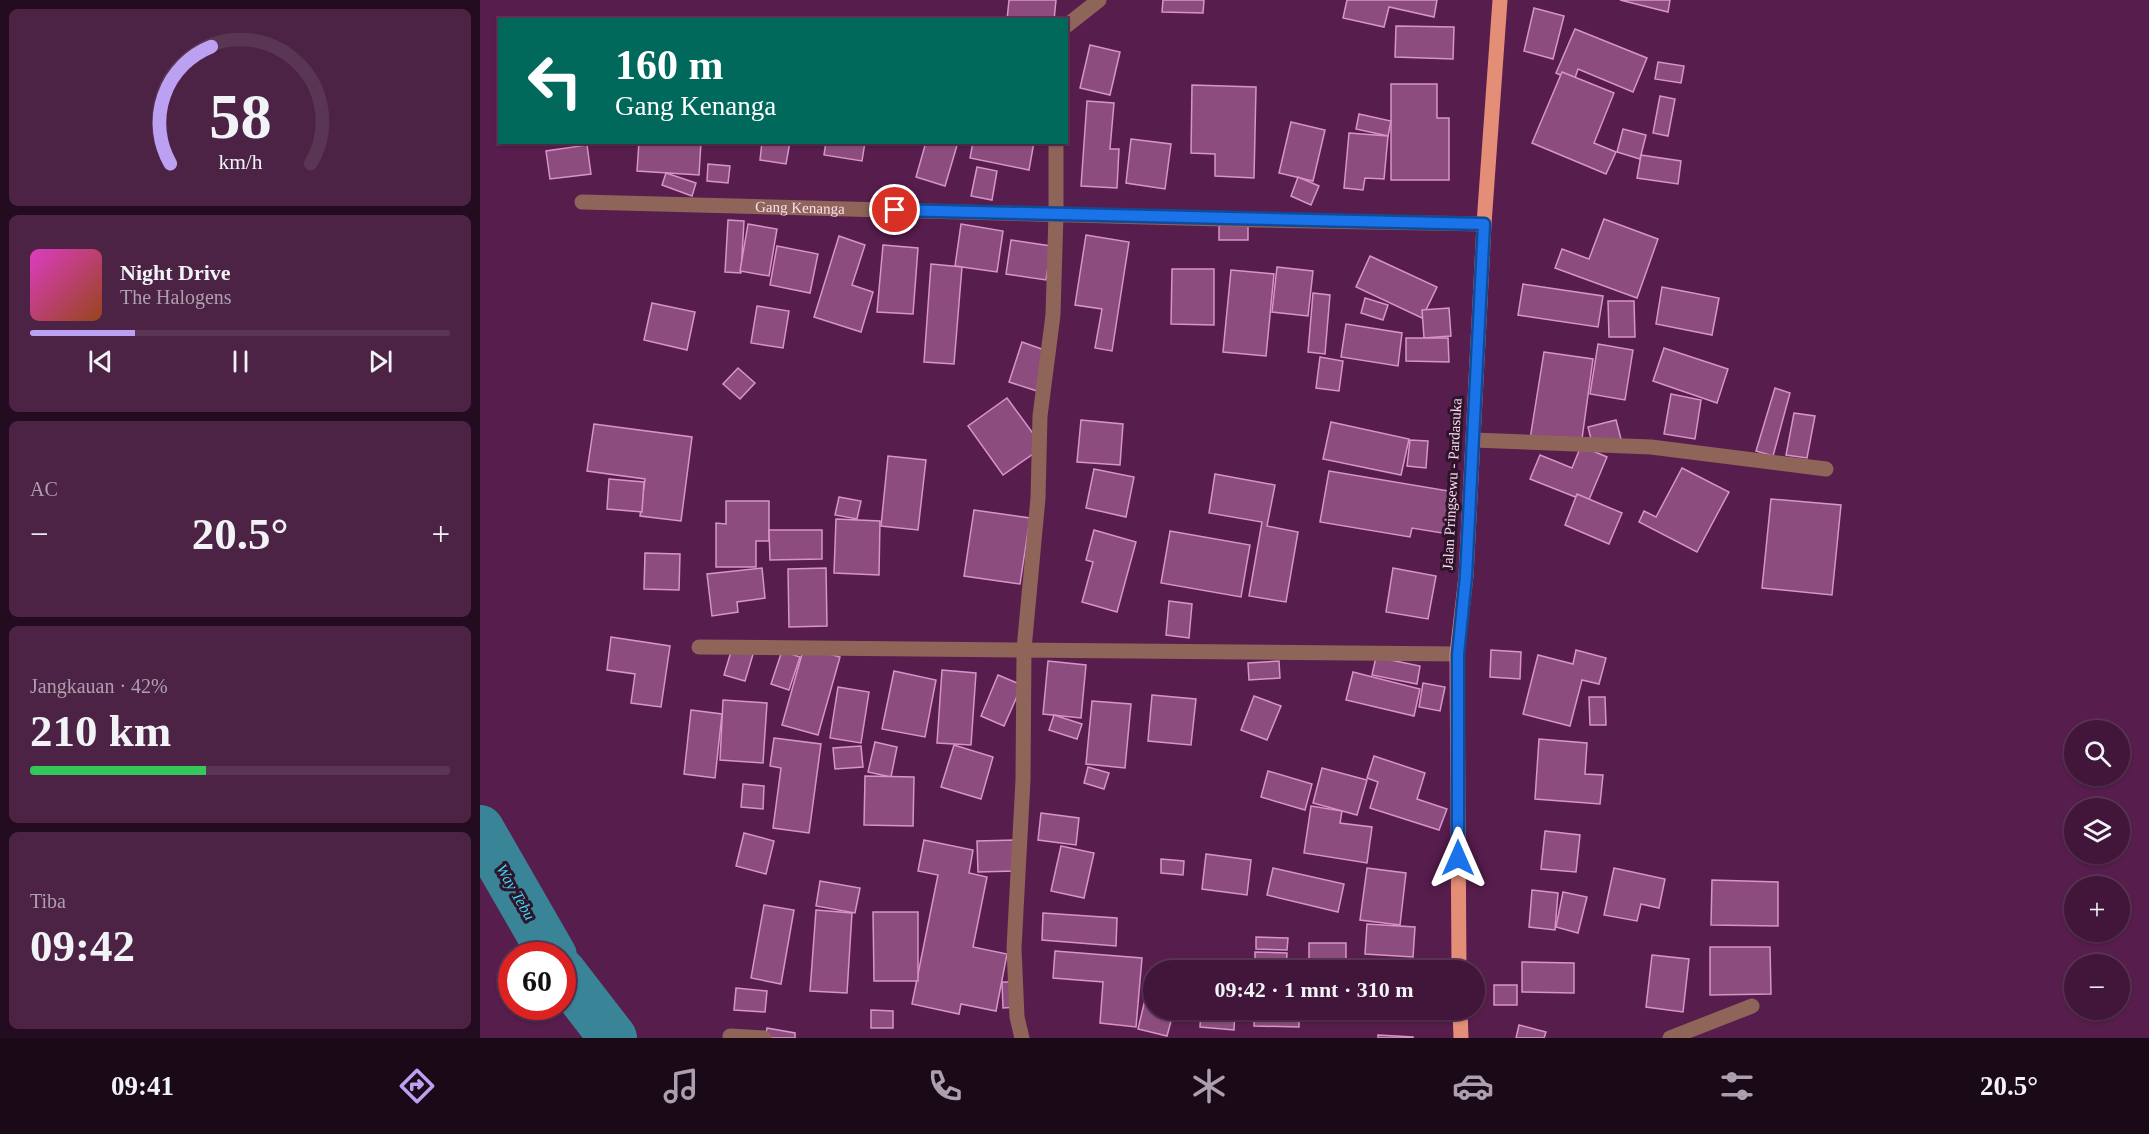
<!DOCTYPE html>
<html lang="id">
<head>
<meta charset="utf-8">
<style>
	body { margin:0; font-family:"Times New Roman",serif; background:#4c2345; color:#f1f3f6; height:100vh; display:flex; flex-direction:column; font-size:22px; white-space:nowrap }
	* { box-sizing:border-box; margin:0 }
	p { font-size:20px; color:#ae9faf }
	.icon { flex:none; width:33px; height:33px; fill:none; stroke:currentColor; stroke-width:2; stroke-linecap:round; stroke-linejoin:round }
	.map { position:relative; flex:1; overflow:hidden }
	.side { display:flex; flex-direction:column; gap:9px; padding:9px; background:#240c20; width:480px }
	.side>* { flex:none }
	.hud { position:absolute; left:18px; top:18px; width:570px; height:126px; border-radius:0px; box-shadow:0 2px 4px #0004,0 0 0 2px #5a3554; background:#00695c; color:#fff; overflow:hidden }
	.tools { position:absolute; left:1584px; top:720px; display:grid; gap:12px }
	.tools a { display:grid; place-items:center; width:66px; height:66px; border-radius:50%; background:#41163a; box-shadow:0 2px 4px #0004,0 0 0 2px #5a3554; font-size:30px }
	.speed { position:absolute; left:18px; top:942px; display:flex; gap:12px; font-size:30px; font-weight:700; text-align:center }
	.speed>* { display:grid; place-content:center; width:78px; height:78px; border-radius:50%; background:#41163a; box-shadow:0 2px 4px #0004,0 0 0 2px #5a3554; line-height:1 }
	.speed .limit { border:9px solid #d22; background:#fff; color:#111 }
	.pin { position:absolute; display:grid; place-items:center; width:51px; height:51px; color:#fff; margin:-26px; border:3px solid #fff; border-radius:50%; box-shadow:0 2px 6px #0007 }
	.me { position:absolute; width:66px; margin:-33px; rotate:0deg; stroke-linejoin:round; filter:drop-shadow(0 0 4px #0008) }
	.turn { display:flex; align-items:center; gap:21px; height:126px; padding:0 18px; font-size:27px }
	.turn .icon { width:78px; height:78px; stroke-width:2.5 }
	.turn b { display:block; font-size:42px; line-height:51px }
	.big { font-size:45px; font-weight:600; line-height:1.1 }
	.side .tile { flex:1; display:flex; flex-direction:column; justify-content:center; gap:9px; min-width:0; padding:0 21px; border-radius:9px; background:#4c2345 }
	.side .dial { align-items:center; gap:0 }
	.dial svg { height:156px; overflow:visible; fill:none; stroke:#5a3554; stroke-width:7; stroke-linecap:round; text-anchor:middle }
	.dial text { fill:#f1f3f6; stroke:none }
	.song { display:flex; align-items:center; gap:18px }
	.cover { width:72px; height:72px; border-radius:9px; background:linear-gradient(135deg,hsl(310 70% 55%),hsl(20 70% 35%)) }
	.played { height:6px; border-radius:3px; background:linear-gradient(90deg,#bca0f2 25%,#5a3554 25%) }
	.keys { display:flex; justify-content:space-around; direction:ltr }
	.heat { display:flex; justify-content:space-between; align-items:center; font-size:33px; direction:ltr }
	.charge { height:9px; border-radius:4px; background:linear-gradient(90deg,#34c759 42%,#5a3554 0) }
	.trip { position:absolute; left:663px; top:960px; width:342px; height:60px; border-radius:30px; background:#41163a; box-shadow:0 2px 4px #0004,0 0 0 2px #5a3554; font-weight:600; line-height:60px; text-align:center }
	.tabs { display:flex; height:96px; justify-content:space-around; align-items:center; background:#1a0917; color:#ae9faf }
	.tabs .icon { width:42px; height:42px }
	.tabs .on { color:#bca0f2 }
	.tabs b { font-size:27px; color:#f1f3f6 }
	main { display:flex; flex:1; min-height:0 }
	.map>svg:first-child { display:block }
</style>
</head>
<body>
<main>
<section class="side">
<div class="tile dial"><svg viewBox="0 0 100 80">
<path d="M14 69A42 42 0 1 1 86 69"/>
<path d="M14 69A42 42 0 0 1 35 9" stroke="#bca0f2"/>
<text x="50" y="56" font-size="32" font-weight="700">58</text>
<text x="50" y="72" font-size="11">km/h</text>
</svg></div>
<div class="tile">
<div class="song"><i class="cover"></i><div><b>Night Drive</b><p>The Halogens</p></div></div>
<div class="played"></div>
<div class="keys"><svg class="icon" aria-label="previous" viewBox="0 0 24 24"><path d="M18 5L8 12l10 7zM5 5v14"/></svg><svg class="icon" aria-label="pause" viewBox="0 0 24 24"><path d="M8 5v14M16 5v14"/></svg><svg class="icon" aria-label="next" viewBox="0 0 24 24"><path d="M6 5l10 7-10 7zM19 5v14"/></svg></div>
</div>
<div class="tile"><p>AC</p>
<div class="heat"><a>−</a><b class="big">20.5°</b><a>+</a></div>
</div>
<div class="tile"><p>Jangkauan · 42%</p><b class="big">210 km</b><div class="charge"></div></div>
<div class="tile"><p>Tiba</p><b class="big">09:42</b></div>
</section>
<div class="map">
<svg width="1669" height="1038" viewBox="0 0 1669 1038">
	<rect width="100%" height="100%" fill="#571d4d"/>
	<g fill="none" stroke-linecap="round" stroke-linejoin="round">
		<g stroke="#398597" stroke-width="48">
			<polyline points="0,829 73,956"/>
			<polyline points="82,972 133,1038"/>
		</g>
	</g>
	<g fill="#8c4d7e" stroke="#d894c8" stroke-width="1.5">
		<polygon points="529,0 576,0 574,20 527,20"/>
		<polygon points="683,0 724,0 723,13 682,12"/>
		<polygon points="867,0 957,0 954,17 909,7 904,27 863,18"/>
		<polygon points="1140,0 1190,0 1188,12"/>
		<polygon points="1054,8 1084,16 1073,59 1044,51"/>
		<polygon points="916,26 974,27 973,59 915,57"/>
		<polygon points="1095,29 1167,58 1153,92 1098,69 1094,81 1076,73"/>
		<polygon points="610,45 640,52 630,95 600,88"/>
		<polygon points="1178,62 1204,66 1201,83 1175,79"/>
		<polygon points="1082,72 1134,93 1114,143 1136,152 1126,174 1052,143"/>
		<polygon points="911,84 957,84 957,118 969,118 969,180 911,180"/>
		<polygon points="712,85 776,87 774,178 735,176 735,154 711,153"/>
		<polygon points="1180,96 1195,99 1188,136 1173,133"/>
		<polygon points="607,101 634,103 630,149 639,149 637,188 601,186"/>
		<polygon points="879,114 911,121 908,136 876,129"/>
		<polygon points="811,122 845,130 833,181 799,173"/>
		<polygon points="1143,129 1166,135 1160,159 1137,152"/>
		<polygon points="869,133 908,136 904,179 885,178 883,190 864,188"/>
		<polygon points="651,139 691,144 685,189 646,183"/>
		<polygon points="159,142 221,142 219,175 157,171"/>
		<polygon points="282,142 310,142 306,164 280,160"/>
		<polygon points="346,142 385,142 382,161 344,155"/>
		<polygon points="446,142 478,142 465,186 436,177"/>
		<polygon points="493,142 554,142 549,170 490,158"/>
		<polygon points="107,145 111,174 70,179 66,151"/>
		<polygon points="1161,155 1201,161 1198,184 1157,178"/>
		<polygon points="228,164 250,166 248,183 227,181"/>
		<polygon points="497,167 517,171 512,200 491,196"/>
		<polygon points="186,173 216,183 212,196 182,185"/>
		<polygon points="818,177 839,186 831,205 811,196"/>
		<polygon points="1124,219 1178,239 1157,298 1075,268 1082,249 1109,259"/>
		<polygon points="248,220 264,221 261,273 245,272"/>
		<polygon points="268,224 297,229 289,276 260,271"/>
		<polygon points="481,224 523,231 517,272 475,266"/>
		<rect x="739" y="224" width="29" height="16"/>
		<polygon points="606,235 649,242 632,351 615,348 622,309 595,305"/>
		<polygon points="359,236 385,245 372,285 393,292 381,332 334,317"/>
		<polygon points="531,240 571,246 566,280 526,274"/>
		<polygon points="403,245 438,248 433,314 397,312"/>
		<polygon points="297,246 338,254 330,293 290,285"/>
		<polygon points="890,256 957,287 942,318 876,287"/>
		<polygon points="451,264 482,267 474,364 444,362"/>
		<polygon points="797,267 833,271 828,316 792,312"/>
		<polygon points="692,269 734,269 734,325 691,324"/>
		<polygon points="751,270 794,274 786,356 743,352"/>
		<polygon points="1043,284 1123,296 1118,327 1038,315"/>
		<polygon points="1182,287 1239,298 1232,335 1176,324"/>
		<polygon points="833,293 850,295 845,354 828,352"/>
		<polygon points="885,298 908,305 903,320 881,313"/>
		<polygon points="1128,301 1154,301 1155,337 1129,337"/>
		<polygon points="172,303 215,312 207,350 164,340"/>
		<polygon points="277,306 309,311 303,348 271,343"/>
		<polygon points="969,308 971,336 944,338 942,310"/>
		<polygon points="866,324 922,333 918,366 861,357"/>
		<polygon points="926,338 968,338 969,362 926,361"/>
		<polygon points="542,342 570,352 557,391 529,382"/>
		<polygon points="1118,344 1153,350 1145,400 1110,394"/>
		<polygon points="1184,348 1248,369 1237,403 1173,381"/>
		<polygon points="1064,352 1113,359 1101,446 1050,439"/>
		<polygon points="840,357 863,361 859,391 836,388"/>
		<polygon points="258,368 275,383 260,399 243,384"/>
		<polygon points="1295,388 1310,393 1293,456 1276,451"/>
		<polygon points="1191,394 1221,400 1215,439 1184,434"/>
		<polygon points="527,398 563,447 523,475 488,426"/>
		<polygon points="1314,413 1335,416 1327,458 1306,455"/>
		<polygon points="601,420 643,424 640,465 597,462"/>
		<polygon points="1136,420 1141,439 1113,447 1108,427"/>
		<polygon points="851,422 929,439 921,475 843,459"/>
		<polygon points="114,424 212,437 201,521 160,516 165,479 107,471"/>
		<polygon points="930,440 948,441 946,468 927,466"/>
		<polygon points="1101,446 1127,457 1108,502 1050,479 1060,455 1092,468"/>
		<polygon points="408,456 446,460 438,530 401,526"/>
		<polygon points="1202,468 1249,492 1217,552 1159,522 1164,511 1176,517"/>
		<polygon points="614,469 654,477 646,517 606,508"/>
		<polygon points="849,471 975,492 968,534 932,528 930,537 840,522"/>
		<polygon points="735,474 795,485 787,526 818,532 806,602 769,596 782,522 729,513"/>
		<polygon points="129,479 164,482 162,512 127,509"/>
		<polygon points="1097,494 1142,513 1129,544 1085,525"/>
		<polygon points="359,497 381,501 377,519 355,515"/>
		<polygon points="1291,499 1361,505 1352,595 1282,588"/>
		<polygon points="246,501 289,501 289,541 276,541 276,567 236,567 236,523 246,524"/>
		<polygon points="494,510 550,518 540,584 484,576"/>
		<polygon points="356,519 400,521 399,575 354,573"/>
		<polygon points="289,530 342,530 342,559 290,560"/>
		<polygon points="614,530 656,542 637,612 602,602 613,562 606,560"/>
		<polygon points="690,531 770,545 761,597 681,583"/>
		<polygon points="165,553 200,554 199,590 164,589"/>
		<polygon points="282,568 285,598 257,602 258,612 232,616 227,574"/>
		<polygon points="346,568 347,626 309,627 308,569"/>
		<polygon points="913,568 956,576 948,619 906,612"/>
		<polygon points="689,601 712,604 709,638 686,635"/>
		<polygon points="131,637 190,646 181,707 151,703 155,674 127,670"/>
		<polygon points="253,645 274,651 265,681 244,675"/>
		<polygon points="324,647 360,657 338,735 302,725"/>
		<polygon points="1011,650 1041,652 1040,679 1010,677"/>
		<polygon points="1096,650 1126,658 1119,684 1102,680 1090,726 1043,714 1058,655 1093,664"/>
		<polygon points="302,651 320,657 309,690 291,684"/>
		<polygon points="896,657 940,666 937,684 892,675"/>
		<polygon points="568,661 606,665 601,718 563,714"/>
		<polygon points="799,661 800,678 769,680 768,663"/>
		<polygon points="462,670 496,673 491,745 457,743"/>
		<polygon points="414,671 456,680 445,737 402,729"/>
		<polygon points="873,672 940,689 934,716 866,700"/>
		<polygon points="518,675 542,685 524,726 501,716"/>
		<polygon points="943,683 965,687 960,711 939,707"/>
		<polygon points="358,687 389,692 381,743 350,738"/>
		<polygon points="672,695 716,699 711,745 668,741"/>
		<polygon points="774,696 801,706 787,740 761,730"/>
		<polygon points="1109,697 1125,697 1126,725 1110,725"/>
		<polygon points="243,700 287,703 283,763 240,760"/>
		<polygon points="612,701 651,704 645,768 606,764"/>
		<polygon points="211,710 242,714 235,778 204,774"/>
		<polygon points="574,715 602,724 597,739 569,730"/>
		<polygon points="294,738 341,744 329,833 293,828 301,768 290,766"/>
		<polygon points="1059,739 1107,743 1105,774 1123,775 1120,804 1055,799"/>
		<polygon points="395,742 417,747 411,777 388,772"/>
		<polygon points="474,745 513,757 501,799 461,787"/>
		<polygon points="381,746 383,767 355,769 353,748"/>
		<polygon points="894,756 945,773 937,799 967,809 959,830 890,808 898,782 887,778"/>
		<polygon points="608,767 629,773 624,789 604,783"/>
		<polygon points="842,768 887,780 877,815 833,803"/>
		<polygon points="788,771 832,784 825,810 781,797"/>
		<polygon points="385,776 434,777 433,826 384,825"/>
		<polygon points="263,784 284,786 283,809 261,807"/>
		<polygon points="831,806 862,811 860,823 892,827 887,863 824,853"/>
		<polygon points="561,813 599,818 596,845 558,840"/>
		<polygon points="1065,831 1100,835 1096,872 1061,869"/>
		<polygon points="264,833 294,841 286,874 256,866"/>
		<polygon points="444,840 493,850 489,873 507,877 493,947 527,954 516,1011 481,1004 479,1014 432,1004 458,875 438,871"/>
		<polygon points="535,840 536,871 498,872 497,841"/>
		<polygon points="581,846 614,853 604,898 571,891"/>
		<polygon points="726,854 771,860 767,895 722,889"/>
		<polygon points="681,859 704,861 703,875 681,873"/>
		<polygon points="793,868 864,884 858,912 787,895"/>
		<polygon points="887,868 926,873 920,925 880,920"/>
		<polygon points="1134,868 1185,879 1179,908 1161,904 1157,921 1124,915"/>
		<polygon points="1232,880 1298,882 1298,926 1231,925"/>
		<polygon points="340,881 380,888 375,913 336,906"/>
		<polygon points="1052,890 1078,893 1075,930 1049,927"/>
		<polygon points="1083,892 1107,897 1098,933 1076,927"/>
		<polygon points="284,905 314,910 301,984 271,978"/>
		<polygon points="336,910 372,913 367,993 330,991"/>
		<polygon points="393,912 438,912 438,981 394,981"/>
		<polygon points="563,913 637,918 636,946 562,940"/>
		<polygon points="887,924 935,927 933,957 885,954"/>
		<polygon points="776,937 808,938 807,950 776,949"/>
		<rect x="829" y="943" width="37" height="27"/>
		<polygon points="1230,947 1290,947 1291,994 1230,995"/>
		<polygon points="575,951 662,958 656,1027 620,1023 623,982 573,978"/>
		<polygon points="775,952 807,953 806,970 775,970"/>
		<polygon points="1172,955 1209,959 1203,1012 1166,1007"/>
		<polygon points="1042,962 1094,963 1094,993 1042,992"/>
		<polygon points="522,982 536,982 537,1007 523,1008"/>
		<polygon points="669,983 674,984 674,1010 694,1010 687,1036 658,1029"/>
		<rect x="1014" y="985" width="23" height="20"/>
		<polygon points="256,988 287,991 285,1012 254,1010"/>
		<polygon points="391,1010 413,1011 413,1028 391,1028"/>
		<polygon points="721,1010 755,1010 754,1030 720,1027"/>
		<polygon points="774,1010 819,1010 819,1027 774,1026"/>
		<polygon points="908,1010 940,1010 938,1021 907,1017"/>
		<polygon points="1039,1025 1066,1032 1064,1038 1036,1038"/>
		<polygon points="287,1028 315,1033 315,1038 285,1038"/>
		<polygon points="898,1035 933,1037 933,1038 898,1038"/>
	</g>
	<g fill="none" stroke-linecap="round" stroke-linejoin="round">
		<g stroke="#8f6459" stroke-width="15">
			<polyline points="586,26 619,0"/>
			<path id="s1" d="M 102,202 L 779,220 L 1004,224"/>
			<polyline points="993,440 1171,447 1346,469"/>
			<polyline points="219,647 977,654"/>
			<polyline points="250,1036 284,1038"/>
			<polyline points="542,1038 537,1017 534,948 543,780 544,649 558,498 560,416 573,315 576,214 576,142"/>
			<polyline points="1190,1038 1272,1006"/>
		</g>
		<g stroke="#e48d77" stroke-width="15">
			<polyline points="979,970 977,654 986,576 1004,224 1020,0"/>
			<polyline points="980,1010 981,1038"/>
		</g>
	</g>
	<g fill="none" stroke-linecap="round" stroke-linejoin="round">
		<defs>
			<polyline id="route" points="415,210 1004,224 986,576 978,654 978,858"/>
		</defs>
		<use href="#route" stroke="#114b97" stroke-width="15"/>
		<use href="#route" stroke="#1a73e8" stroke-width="10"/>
	</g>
	<g text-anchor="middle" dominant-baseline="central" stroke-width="6" stroke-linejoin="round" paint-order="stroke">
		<g font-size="15" fill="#fbddf3" stroke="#2e1429">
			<text stroke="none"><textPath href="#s1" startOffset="218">Gang Kenanga</textPath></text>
			<text transform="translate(972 484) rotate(-87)">Jalan Pringsewu - Pardasuka</text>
		</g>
		<g font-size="16" font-style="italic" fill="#3fd6f5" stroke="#2e1429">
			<text transform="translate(36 892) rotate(60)">Way Tebu</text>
		</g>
	</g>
</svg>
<div class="tools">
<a><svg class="icon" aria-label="search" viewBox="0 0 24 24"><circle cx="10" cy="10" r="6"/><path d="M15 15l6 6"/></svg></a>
<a><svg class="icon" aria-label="layers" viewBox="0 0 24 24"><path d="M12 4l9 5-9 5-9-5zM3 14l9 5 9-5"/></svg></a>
<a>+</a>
<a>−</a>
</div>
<div class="speed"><div class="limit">60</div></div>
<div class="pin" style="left:415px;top:210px;background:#d93025"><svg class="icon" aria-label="arrive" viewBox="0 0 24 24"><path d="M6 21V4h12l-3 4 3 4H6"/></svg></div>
<svg class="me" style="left:978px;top:858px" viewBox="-20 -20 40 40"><path d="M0-17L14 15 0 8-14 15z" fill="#1a73e8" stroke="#fff" stroke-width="4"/></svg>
<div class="trip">09:42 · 1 mnt · 310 m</div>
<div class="hud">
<div class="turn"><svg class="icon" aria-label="left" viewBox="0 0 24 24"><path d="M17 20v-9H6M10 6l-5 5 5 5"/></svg><div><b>160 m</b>Gang Kenanga</div></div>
</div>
</div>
</main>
<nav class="tabs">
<b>09:41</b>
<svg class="icon on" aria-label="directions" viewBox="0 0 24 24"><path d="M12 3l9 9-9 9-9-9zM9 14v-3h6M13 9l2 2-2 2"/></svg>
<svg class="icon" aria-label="music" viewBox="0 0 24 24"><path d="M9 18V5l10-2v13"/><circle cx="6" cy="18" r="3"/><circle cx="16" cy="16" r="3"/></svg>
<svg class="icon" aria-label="phone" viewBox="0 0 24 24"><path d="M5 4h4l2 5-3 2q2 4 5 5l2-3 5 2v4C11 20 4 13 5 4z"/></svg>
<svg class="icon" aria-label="climate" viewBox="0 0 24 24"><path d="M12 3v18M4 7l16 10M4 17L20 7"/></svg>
<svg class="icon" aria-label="car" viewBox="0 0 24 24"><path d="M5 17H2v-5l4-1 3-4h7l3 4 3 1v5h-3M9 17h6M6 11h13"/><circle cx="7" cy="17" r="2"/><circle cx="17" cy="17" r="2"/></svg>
<svg class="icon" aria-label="filters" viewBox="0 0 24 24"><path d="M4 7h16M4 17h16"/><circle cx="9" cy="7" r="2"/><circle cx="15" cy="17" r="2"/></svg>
<b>20.5°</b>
</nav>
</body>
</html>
